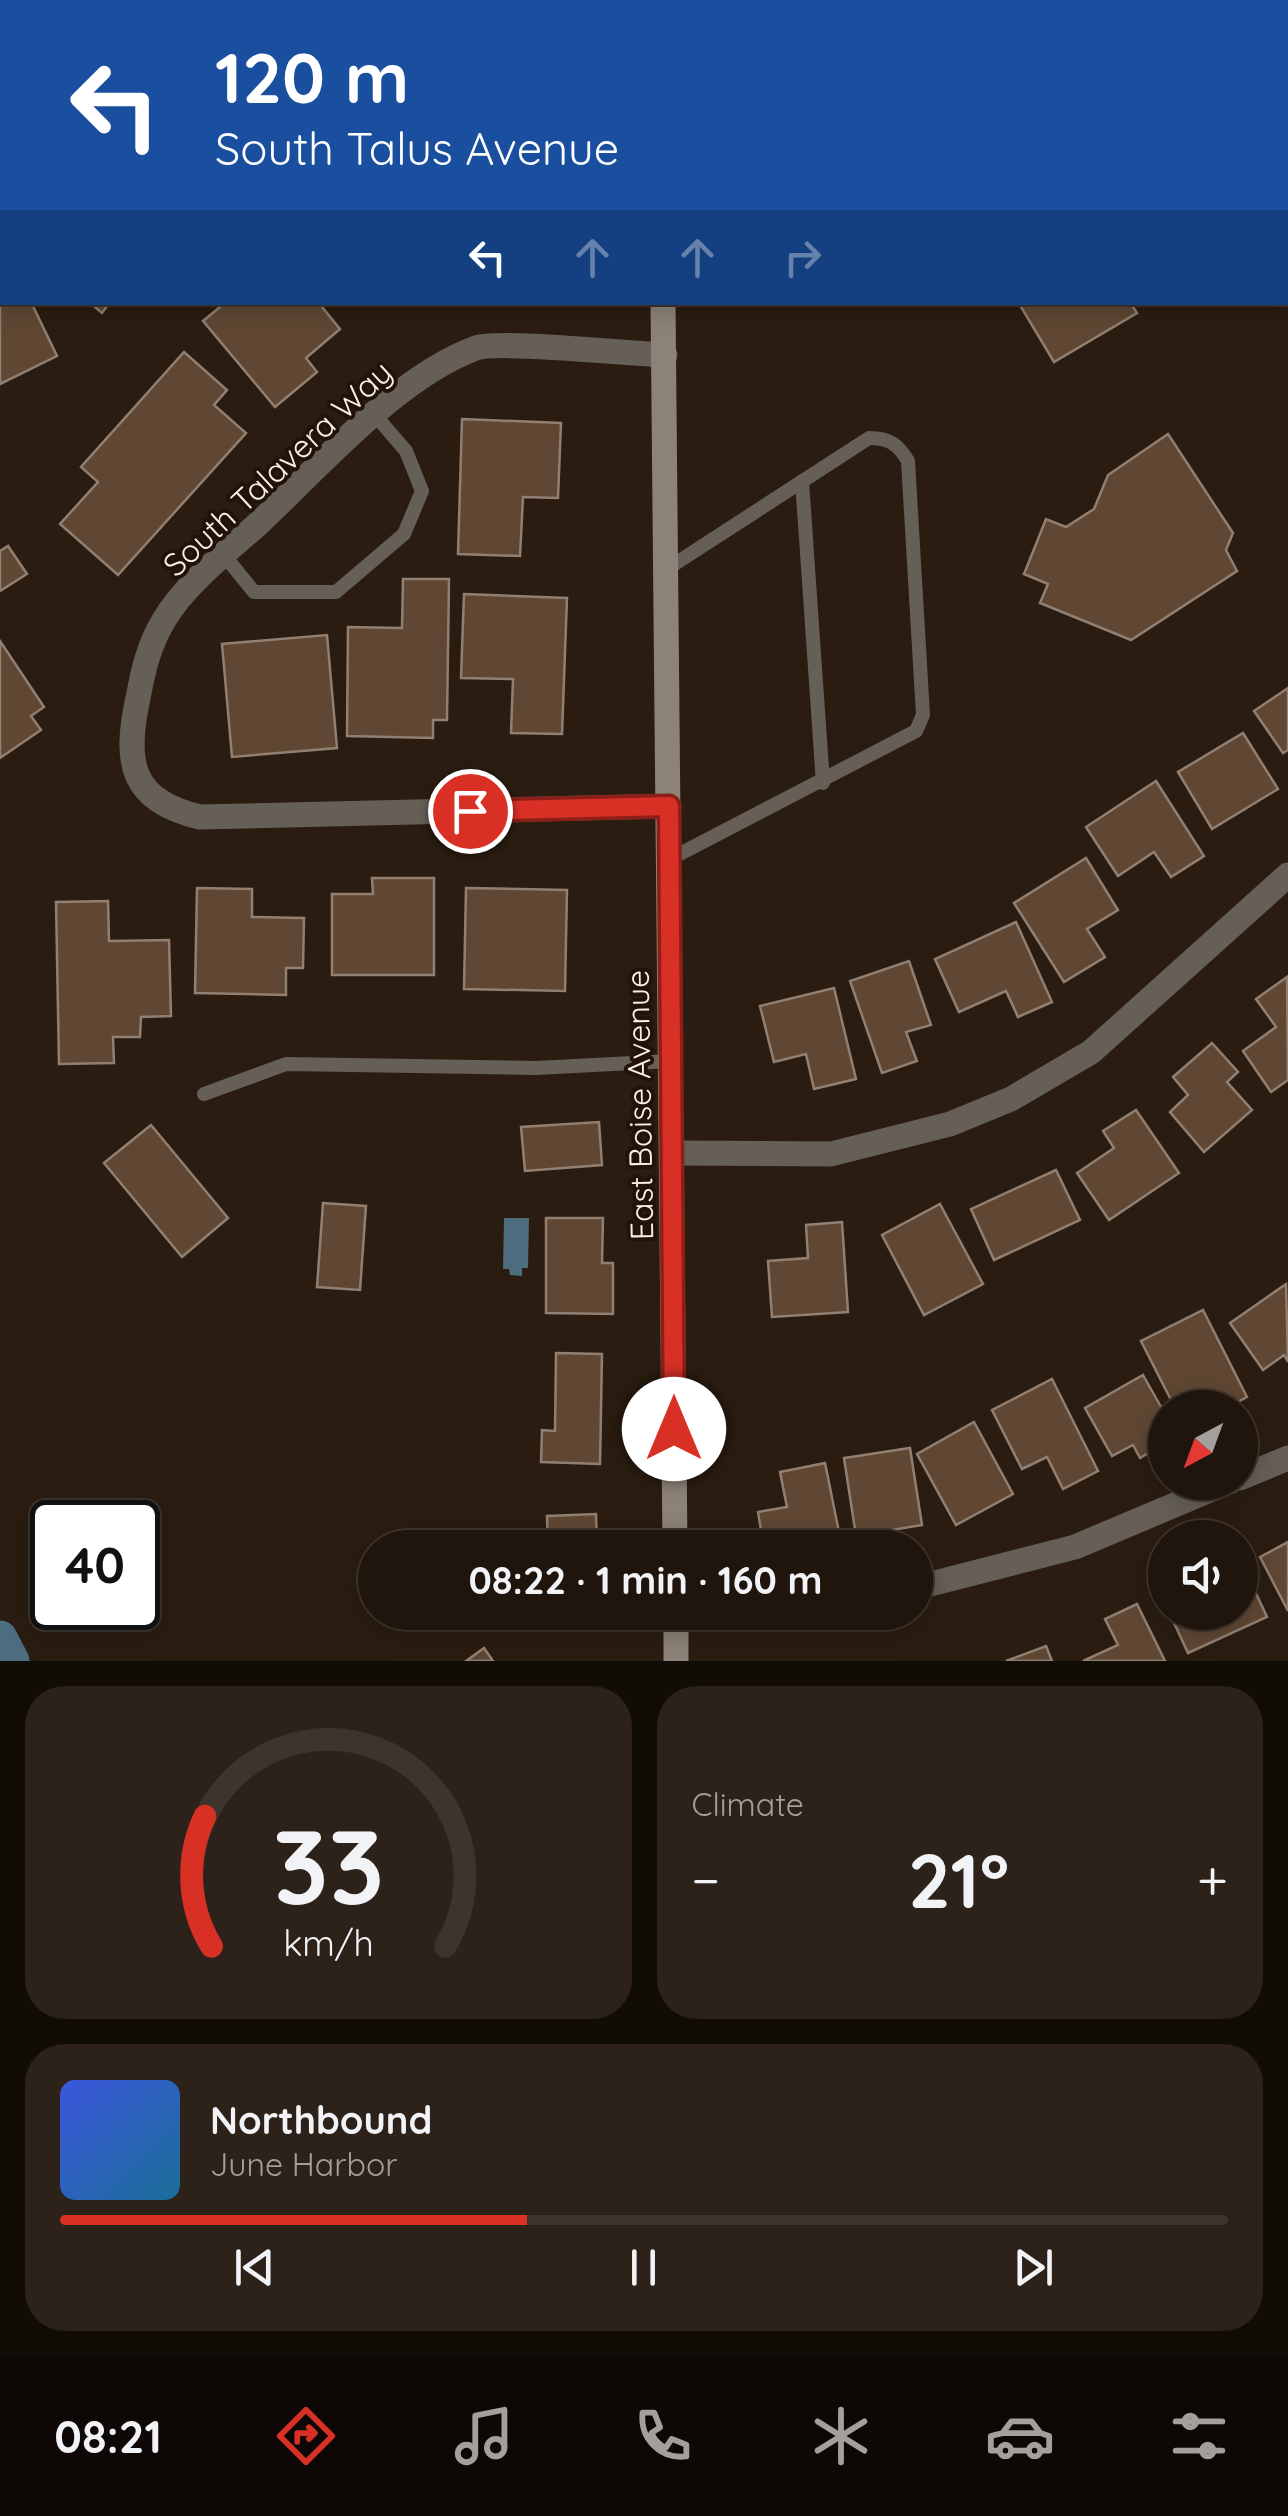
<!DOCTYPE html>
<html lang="en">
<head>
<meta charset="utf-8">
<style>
	body { margin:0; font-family:Quicksand,sans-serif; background:#2d221a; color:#f1f3f6; height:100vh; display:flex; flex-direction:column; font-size:38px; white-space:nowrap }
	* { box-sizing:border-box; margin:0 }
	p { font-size:32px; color:#a29f9d }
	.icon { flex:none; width:55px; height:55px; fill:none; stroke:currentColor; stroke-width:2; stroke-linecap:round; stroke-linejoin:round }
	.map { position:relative; height:1661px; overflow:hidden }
	.sheet { display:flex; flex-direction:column; gap:25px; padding:25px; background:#120c07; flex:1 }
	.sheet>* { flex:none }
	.guide { position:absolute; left:0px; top:0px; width:1290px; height:305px; box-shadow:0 5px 25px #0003,0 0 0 2px #3d342d; background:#1a4fa0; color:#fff; overflow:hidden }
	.needle { width:65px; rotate:221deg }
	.buttons { position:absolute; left:1148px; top:1390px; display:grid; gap:20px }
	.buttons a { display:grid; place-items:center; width:110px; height:110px; border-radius:50%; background:#20150c; box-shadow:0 5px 25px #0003,0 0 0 2px #3d342d; font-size:50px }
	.speed { position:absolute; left:30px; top:1500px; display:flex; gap:20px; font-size:50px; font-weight:700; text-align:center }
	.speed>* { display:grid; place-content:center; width:130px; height:130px; border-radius:50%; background:#20150c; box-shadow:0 5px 25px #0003,0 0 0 2px #3d342d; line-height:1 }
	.speed .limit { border:5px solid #111; border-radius:15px; background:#fff; color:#111 }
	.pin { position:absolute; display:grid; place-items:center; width:85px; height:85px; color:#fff; margin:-42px; border:5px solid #fff; border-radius:50%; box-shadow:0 2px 10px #0007 }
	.me { position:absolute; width:110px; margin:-55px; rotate:0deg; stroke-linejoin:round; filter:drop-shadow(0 0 8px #0008) }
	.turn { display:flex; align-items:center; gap:35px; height:210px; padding:0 50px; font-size:45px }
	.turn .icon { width:130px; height:130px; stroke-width:2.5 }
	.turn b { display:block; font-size:70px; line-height:85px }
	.lanes { display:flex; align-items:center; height:95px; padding:0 50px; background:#0003; justify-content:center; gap:50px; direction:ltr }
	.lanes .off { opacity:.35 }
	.big { font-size:75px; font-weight:700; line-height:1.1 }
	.sheet .tile { flex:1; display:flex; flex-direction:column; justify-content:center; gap:15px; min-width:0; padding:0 35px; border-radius:40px; background:#2d221a }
	.sheet .dial { align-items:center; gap:0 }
	.dial svg { height:260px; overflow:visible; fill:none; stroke:#3d342d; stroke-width:7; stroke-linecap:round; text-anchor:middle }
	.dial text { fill:#f1f3f6; stroke:none }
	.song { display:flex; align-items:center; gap:30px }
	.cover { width:120px; height:120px; border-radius:15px; background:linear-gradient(135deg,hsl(230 70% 55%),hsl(200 70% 35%)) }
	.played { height:10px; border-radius:5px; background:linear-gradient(90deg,#d93025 40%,#3d342d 40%) }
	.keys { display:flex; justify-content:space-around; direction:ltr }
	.heat { display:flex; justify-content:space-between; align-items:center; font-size:55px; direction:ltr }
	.sheet .tiles { flex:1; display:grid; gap:25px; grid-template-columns:1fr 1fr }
	.tile:last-child { grid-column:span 2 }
	.trip { position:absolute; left:358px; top:1530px; width:575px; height:100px; border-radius:50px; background:#20150c; box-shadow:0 5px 25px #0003,0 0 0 2px #3d342d; font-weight:700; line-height:100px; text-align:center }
	.dock { display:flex; height:160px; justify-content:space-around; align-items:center; background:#0d0805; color:#a29f9d }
	.dock .icon { width:70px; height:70px }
	.dock .active { color:#d93025 }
	.dock b { font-size:45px; color:#f1f3f6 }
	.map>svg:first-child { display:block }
</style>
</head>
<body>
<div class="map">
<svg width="1288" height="1661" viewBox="0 0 1288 1661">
	<rect width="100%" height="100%" fill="#2a1c10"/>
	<g fill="#4d6c7d">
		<polygon points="1147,0 1288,0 1288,169 1288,2"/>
		<polygon points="504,1218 529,1218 528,1268 522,1268 522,1276 510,1275 509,1269 503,1269"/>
	</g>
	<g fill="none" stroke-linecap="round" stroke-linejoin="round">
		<polyline stroke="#4d6c7d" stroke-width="35" points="0,1638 12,1661"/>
	</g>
	<g fill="#5f4733" stroke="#917f71" stroke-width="2.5">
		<polygon points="0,0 63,0 66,2 2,2 2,50"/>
		<polygon points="179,0 269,0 178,2"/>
		<polygon points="302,0 367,0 365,2"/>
		<polygon points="459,0 569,0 456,2"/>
		<polygon points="0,302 31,302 57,356 0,384"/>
		<polygon points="89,302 110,302 102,313"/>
		<polygon points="226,302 318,302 340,329 306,358 317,372 275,407 203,321"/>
		<polygon points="1018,302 1130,302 1137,313 1054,362"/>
		<polygon points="184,352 227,390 214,405 246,433 118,575 60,524 98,482 81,467"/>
		<polygon points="462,419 561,423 558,498 523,497 520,556 458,554"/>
		<polygon points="1168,434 1233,533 1226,550 1237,571 1131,640 1040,603 1048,584 1024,574 1046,519 1066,527 1094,509 1108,475"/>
		<polygon points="8,546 27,574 0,591 0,551"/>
		<polygon points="403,579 449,579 447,720 433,720 433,738 347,736 348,627 402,628"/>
		<polygon points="464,594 567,598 562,734 511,733 513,679 461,678"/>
		<polygon points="327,635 337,748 232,757 222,644"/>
		<polygon points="0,641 44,707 31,716 41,730 0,758"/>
		<polygon points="1288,688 1288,750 1283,753 1254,711"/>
		<polygon points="1243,733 1278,789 1212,829 1178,772"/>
		<polygon points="1156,781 1204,856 1171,877 1154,852 1118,876 1086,827"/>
		<polygon points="1086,858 1118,910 1087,929 1105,957 1064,982 1014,903"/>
		<polygon points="372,878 434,878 434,975 332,975 332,894 373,894"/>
		<polygon points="197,888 252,889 252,917 304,918 303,968 286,968 286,995 195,993"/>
		<polygon points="466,888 567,890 565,991 464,989"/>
		<polygon points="108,901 109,941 169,940 171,1016 141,1017 140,1037 113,1037 114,1063 59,1064 56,902"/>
		<polygon points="1016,922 1052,1002 1018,1017 1006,991 959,1012 935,959"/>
		<polygon points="909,961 931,1025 906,1032 917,1061 882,1073 850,981"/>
		<polygon points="1287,977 1288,1080 1271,1092 1243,1051 1276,1027 1256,999"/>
		<polygon points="834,988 856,1079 814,1089 806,1054 774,1062 760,1006"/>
		<polygon points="1212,1043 1238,1072 1227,1082 1252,1110 1204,1152 1170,1112 1188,1095 1173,1077"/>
		<polygon points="1136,1110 1179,1173 1109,1220 1077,1173 1114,1148 1103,1131"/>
		<polygon points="599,1122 602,1165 525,1171 521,1127"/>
		<polygon points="151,1125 228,1218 182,1257 104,1163"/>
		<polygon points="1056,1170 1080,1220 994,1260 971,1209"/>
		<polygon points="323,1203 366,1206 360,1290 317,1287"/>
		<polygon points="940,1204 983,1284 924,1315 882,1235"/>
		<polygon points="546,1218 603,1218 602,1263 613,1263 613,1314 546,1313"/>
		<polygon points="842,1222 848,1312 772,1317 768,1261 808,1258 806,1225"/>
		<polygon points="1286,1284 1288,1362 1284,1355 1263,1370 1230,1323"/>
		<polygon points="1203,1310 1247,1397 1226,1408 1214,1408 1207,1394 1175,1408 1141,1341"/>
		<polygon points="556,1353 602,1354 600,1464 541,1462 542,1430 555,1431"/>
		<polygon points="1143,1375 1165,1414 1165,1443 1140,1458 1133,1445 1112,1456 1085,1408"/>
		<polygon points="1052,1379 1098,1471 1063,1489 1047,1457 1022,1469 992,1410"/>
		<polygon points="974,1422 1013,1494 956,1525 917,1454"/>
		<polygon points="910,1448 922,1525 856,1536 844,1458"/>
		<polygon points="825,1463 840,1537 764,1548 758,1512 787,1507 780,1472"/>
		<polygon points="596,1514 597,1548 548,1548 547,1516"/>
		<polygon points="1288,1542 1288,1611 1260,1557"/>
		<polygon points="1240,1559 1267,1617 1188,1653 1169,1612 1240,1612"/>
		<polygon points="1137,1604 1165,1661 1083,1661 1118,1645 1105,1619"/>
		<polygon points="1046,1646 1052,1661 1006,1661"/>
		<polygon points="484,1648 493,1661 466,1661"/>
	</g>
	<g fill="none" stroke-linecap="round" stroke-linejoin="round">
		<g stroke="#655f57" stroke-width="14">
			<polyline points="802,481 823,783"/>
			<polyline points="224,555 254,592 336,592 404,534 422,491 406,451 375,415"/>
			<path d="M 667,569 L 869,438 C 889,438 898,444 908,461 L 923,715 L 916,731 L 670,859"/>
			<polyline points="204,1094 286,1064 536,1068 671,1061"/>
		</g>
		<g stroke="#655f57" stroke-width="25">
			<path d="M 665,355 C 632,354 498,340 476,348 C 397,377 320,466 259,523 C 228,551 185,584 164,620 C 149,644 143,671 138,698 C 124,762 130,801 200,817 L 669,806"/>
			<polyline points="673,1153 831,1154 950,1124 1011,1099 1091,1052 1288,875"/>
			<polyline points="1240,1478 1288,1458"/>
			<polyline points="915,1588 1075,1547 1229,1482"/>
			<polyline points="676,1618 751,1612"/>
		</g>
		<g stroke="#8c8277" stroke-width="25">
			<polyline points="644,0 644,2"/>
			<polyline points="663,302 675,1548"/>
			<polyline points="676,1612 676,1661"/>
		</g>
	</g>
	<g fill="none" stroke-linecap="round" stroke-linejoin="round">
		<defs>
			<polyline id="route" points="470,811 669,806 674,1429"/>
		</defs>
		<use href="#route" stroke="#8d1f18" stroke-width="25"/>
		<use href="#route" stroke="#d93025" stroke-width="18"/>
	</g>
	<g text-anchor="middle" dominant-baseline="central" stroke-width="8" stroke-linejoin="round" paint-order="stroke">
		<g font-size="32" fill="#faf0e8" stroke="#211307">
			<text transform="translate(277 468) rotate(-43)">South Talavera Way</text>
			<text transform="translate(639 1105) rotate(-91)">East Boise Avenue</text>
		</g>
	</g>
</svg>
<div class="buttons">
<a><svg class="needle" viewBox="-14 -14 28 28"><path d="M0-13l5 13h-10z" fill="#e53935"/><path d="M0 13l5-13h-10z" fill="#a29f9d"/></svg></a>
<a><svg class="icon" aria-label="sound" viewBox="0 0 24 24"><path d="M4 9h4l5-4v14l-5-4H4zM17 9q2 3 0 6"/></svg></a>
</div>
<div class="speed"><div class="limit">40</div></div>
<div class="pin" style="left:470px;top:811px;background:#d93025"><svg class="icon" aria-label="arrive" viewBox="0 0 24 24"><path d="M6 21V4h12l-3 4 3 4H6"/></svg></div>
<svg class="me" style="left:674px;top:1429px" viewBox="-20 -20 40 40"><circle r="19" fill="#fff"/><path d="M0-13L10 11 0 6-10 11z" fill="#d93025"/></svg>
<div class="trip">08:22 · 1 min · 160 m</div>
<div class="guide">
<div class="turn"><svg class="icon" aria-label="left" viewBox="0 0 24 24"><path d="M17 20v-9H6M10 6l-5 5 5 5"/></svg><div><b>120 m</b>South Talus Avenue</div></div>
<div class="lanes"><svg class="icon" aria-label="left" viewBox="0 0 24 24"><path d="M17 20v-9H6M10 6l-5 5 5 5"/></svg><svg class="icon off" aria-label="ahead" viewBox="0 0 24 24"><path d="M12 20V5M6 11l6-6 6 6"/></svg><svg class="icon off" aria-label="ahead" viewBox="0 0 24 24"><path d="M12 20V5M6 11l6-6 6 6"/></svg><svg class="icon off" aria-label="right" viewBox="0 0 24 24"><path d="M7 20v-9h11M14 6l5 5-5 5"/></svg></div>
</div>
</div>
<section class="sheet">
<div class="tiles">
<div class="tile dial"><svg viewBox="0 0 100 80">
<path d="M14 69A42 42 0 1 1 86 69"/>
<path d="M14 69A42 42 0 0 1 12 29" stroke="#d93025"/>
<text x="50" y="56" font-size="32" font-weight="700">33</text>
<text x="50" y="72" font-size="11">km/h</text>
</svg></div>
<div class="tile"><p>Climate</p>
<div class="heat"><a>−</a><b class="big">21°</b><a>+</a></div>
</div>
<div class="tile">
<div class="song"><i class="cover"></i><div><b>Northbound</b><p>June Harbor</p></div></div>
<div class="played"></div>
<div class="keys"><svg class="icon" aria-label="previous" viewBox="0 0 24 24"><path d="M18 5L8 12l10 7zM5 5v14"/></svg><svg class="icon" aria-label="pause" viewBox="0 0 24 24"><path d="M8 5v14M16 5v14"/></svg><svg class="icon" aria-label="next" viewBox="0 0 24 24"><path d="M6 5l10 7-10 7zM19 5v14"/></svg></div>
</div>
</div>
</section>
<nav class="dock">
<b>08:21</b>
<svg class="icon active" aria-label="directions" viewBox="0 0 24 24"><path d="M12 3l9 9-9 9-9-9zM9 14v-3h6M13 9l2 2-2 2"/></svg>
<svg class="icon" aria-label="music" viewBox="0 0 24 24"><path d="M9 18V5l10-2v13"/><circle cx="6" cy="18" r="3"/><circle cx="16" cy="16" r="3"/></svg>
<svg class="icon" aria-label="phone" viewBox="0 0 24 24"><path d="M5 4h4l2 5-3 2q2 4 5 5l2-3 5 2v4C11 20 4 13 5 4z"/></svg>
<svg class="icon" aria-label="climate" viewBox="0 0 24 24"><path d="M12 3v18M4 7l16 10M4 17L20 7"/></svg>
<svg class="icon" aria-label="car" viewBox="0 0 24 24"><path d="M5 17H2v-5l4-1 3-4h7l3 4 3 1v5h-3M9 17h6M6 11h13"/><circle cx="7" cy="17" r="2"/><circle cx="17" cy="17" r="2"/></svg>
<svg class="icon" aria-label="filters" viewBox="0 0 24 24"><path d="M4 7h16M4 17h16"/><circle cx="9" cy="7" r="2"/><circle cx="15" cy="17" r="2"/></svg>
</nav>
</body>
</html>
